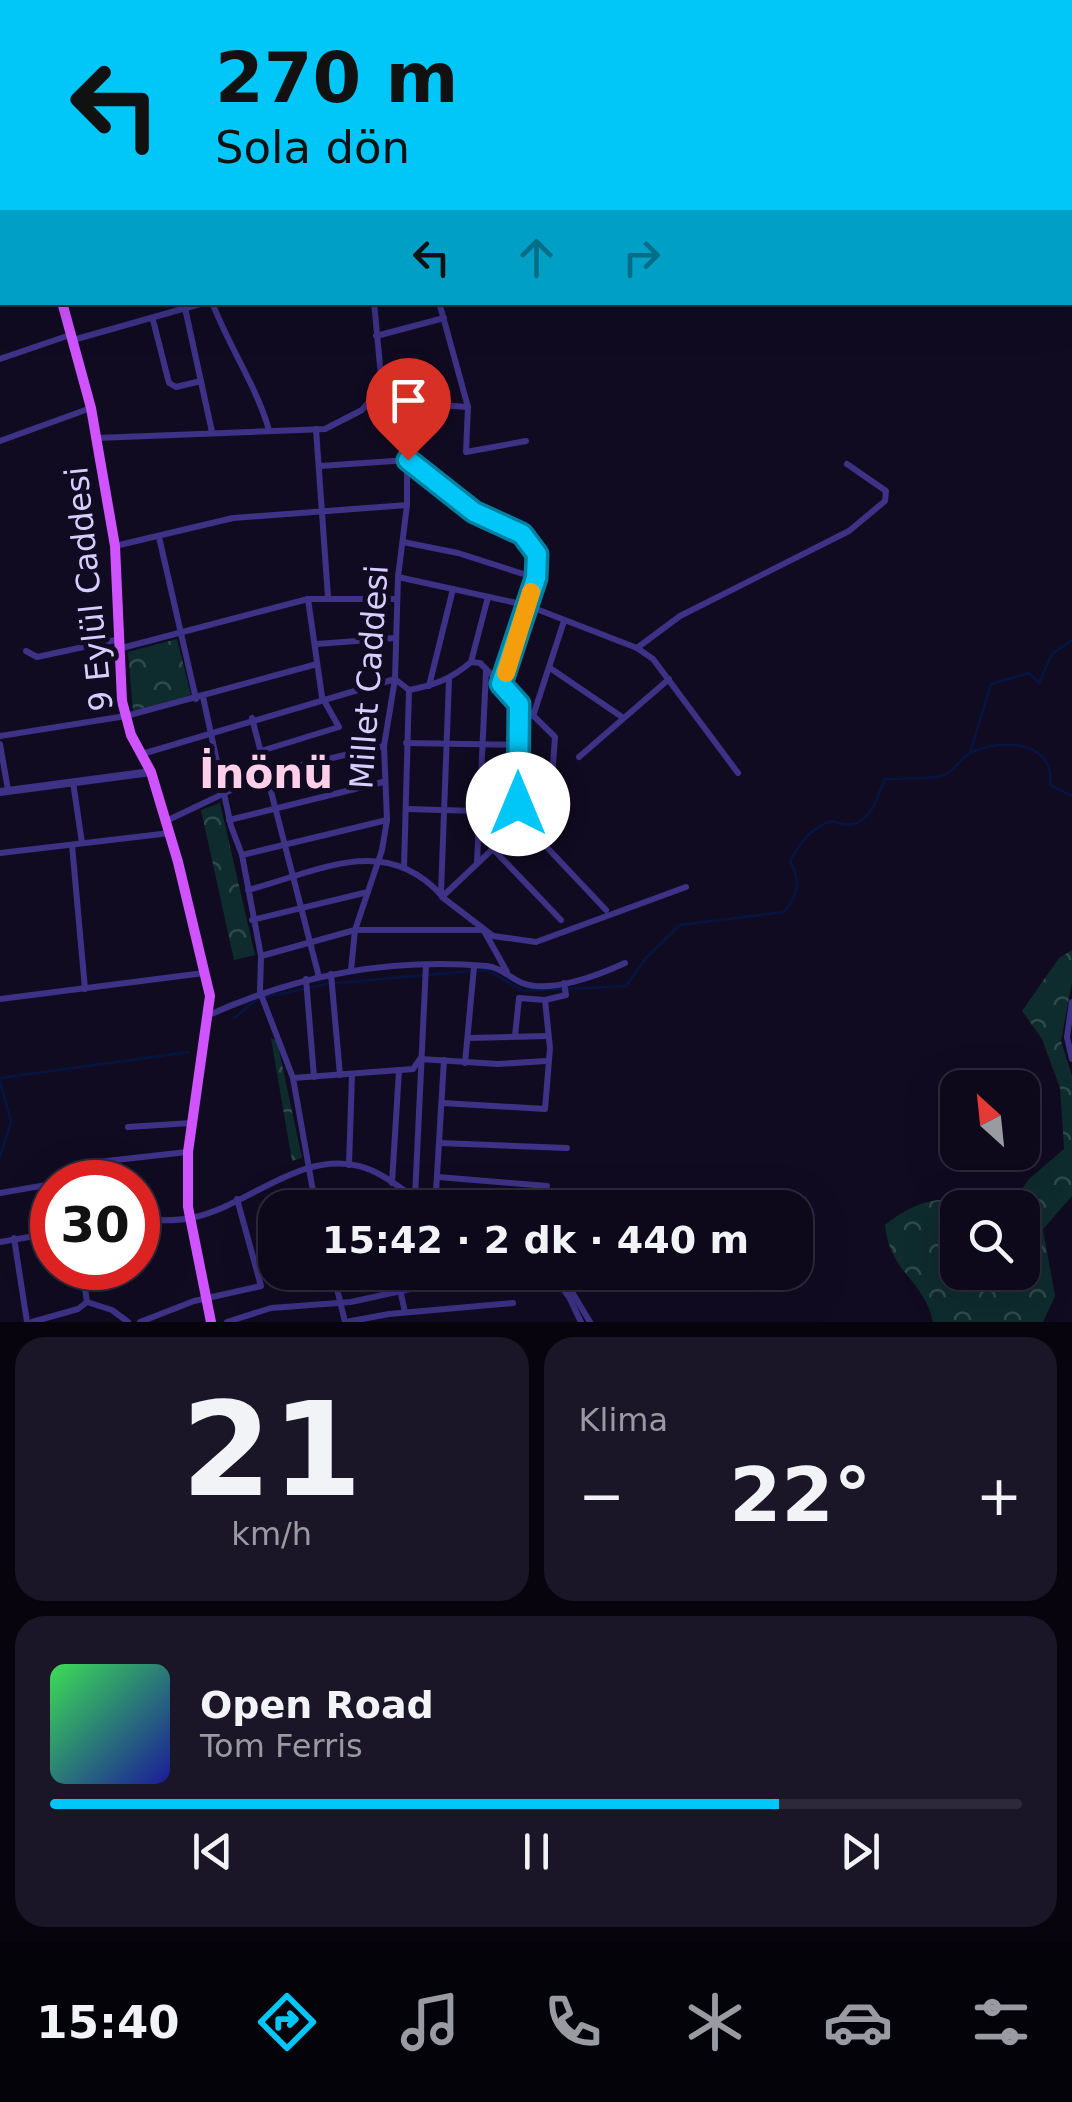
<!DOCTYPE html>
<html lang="tr">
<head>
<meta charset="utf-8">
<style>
	body { margin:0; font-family:"DejaVu Sans",sans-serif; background:#1b1627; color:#f1f3f6; height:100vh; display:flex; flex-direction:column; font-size:38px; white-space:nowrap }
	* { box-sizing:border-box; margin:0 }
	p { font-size:32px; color:#9a9aa2 }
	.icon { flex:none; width:55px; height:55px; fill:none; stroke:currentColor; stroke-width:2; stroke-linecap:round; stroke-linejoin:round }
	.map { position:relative; height:1322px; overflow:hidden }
	.panel { display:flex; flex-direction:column; gap:15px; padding:15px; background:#07040e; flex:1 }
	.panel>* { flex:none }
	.banner { position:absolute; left:0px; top:0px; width:1072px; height:305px; box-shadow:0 10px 40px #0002,0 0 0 2px #2d2939; background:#00c7f8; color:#111; overflow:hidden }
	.needle { width:65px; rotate:333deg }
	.fabs { position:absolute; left:940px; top:1070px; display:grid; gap:20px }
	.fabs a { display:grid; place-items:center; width:100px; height:100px; border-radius:20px; background:#0d081a; box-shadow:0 10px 40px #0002,0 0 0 2px #2d2939; font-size:50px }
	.speed { position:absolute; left:30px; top:1160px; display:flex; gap:20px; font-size:50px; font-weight:700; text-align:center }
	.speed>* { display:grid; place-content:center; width:130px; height:130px; border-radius:50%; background:#0d081a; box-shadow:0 10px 40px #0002,0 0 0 2px #2d2939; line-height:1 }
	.speed .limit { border:15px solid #d22; background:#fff; color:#111 }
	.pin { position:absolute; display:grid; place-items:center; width:85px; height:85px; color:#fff; margin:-102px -42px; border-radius:50% 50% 50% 0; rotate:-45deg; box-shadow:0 0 10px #0007 }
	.pin .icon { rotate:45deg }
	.me { position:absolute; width:110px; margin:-55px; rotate:0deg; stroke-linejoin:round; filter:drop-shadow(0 0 8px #0008) }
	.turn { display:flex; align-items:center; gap:35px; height:210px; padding:0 50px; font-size:45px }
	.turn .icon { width:130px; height:130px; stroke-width:2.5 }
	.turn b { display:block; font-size:70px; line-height:85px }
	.lanes { display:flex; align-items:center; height:95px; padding:0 50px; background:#0003; justify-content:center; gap:50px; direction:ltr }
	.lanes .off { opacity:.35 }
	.big { font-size:75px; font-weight:600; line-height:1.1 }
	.panel .card { flex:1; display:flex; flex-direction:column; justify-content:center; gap:15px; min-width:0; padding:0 35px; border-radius:30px; background:#1b1627 }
	.panel .dial { align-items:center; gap:0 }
	.dial b { font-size:130px; line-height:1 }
	.song { display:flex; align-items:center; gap:30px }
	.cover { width:120px; height:120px; border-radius:15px; background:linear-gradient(135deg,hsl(130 70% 55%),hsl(240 70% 35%)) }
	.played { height:10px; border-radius:5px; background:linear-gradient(90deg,#00c7f8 75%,#2d2939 75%) }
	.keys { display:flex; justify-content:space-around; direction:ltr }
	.heat { display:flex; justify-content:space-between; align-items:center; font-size:55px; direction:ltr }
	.panel .tiles { flex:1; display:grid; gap:15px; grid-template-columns:1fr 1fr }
	.card:last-child { grid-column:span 2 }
	.trip { position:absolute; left:258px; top:1190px; width:555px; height:100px; border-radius:30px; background:#0d081a; box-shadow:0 10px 40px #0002,0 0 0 2px #2d2939; font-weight:600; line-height:100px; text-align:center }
	.menu { display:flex; height:160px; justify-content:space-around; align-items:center; background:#05030a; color:#9a9aa2 }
	.menu .icon { width:70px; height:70px }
	.menu .selected { color:#00c7f8 }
	.menu b { font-size:45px; color:#f1f3f6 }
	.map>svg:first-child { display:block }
</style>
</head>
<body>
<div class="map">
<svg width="1072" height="1322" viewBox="0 0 1072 1322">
	<defs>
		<pattern id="forest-crowns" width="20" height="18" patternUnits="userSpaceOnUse" patternTransform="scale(2.5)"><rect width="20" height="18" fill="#0e2b2d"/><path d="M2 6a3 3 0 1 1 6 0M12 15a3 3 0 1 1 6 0" fill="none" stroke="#30494c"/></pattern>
	</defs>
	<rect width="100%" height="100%" fill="#110b22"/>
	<g fill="url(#forest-crowns)" fill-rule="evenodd">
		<polygon points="177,639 191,695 133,711 128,652"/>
		<polygon points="220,803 255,955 234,960 201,810"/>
		<path d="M 1072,950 L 1072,982 L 1061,1041 L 1072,1076 L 1072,1196 L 1043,1229 L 1055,1296 L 1043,1322 L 933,1322 C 924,1279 890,1274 885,1225 C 938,1183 957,1207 1012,1203 L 1029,1179 L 1064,1149 L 1060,1088 L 1042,1039 L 1022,1011 L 1059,958 ZM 958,1208 L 1022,1208 L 1022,1272 L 958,1272 Z"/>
		<polygon points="271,1038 277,1041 302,1158 292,1161"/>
	</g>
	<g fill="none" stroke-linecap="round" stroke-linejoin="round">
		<g stroke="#051542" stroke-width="2.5">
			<polyline points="970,753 991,684 1029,673 1039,683 1052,654 1072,640"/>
			<path d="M 478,971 L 487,970 L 523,991 L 626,986 L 646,958 L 680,925 L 784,912 C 799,893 801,883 790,861 C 800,843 811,827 832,821 C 866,835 874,806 885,779 C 903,779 923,779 941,776 C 955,773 959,758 972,752 C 1002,739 1055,740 1050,785 L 1072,796"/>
			<polyline points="265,997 327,984 470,971"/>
			<polyline points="234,1018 257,999"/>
			<polyline points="0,1078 189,1052"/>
			<polyline points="0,1157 11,1122 0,1081"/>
		</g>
		<g stroke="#3d3286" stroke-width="6">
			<polyline points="129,0 130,2"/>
			<polyline points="294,0 296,2"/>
			<polyline points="378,0 378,2"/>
			<polyline points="429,0 430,2"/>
			<polyline points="483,0 486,2"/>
			<polyline points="515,0 517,2"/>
			<polyline points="551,0 551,2"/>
			<polyline points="190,2 194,0"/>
			<polyline points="332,2 336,0"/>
			<path d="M 212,302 C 229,347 256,385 269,430"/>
			<polyline points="345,302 349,302"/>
			<polyline points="439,302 468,407 466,452 526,441"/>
			<polyline points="185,308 212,432"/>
			<polyline points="153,320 169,383 176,387 201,381"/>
			<polyline points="376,336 444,318"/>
			<polyline points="73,340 207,302"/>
			<polyline points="0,359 70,335"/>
			<polyline points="387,407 424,404 468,407"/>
			<polyline points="316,429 328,597"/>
			<polyline points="97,438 325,429 362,410 382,387 374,302"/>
			<polyline points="0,441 91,408"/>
			<polyline points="320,466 408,460 474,512 523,533 537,554 538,568 501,684"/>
			<polyline points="159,537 196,699"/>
			<polyline points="403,542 458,553 536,578"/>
			<polyline points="115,546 233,518 407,505"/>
			<polyline points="398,577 526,605 637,648 653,659 738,773"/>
			<polyline points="317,644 395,638"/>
			<polyline points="637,648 680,616 849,531 885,501 886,491 847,464"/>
			<polyline points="118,649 308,599 397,599"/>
			<polyline points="26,651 37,657 116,640"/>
			<polyline points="471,662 488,597"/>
			<polyline points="550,668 622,717"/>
			<polyline points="429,686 453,589"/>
			<polyline points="203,697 231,826 242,855 261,956 260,992 293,1078 316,1208"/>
			<polyline points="519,705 518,803 523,822 606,910"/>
			<polyline points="533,716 564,621"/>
			<polyline points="252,718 319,977"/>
			<polyline points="0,736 126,716 317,664"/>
			<polyline points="406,743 518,745"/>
			<polyline points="0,744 8,790"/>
			<polyline points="261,751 339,727 322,697 308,599"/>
			<path d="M 142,754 L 395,679 L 409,690 C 435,685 451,679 471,662 L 480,663 L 555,737 L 551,794 L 442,897 L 493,936 L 536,942 L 686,887"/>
			<polyline points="579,757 669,679"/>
			<polyline points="73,782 82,843"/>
			<polyline points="407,809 476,811"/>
			<polyline points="229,820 383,782"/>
			<polyline points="166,821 267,773 384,746"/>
			<polyline points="72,845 85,989"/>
			<polyline points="493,849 561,920"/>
			<polyline points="0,853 170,833"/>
			<polyline points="242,855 387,820"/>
			<polyline points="477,863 486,671"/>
			<polyline points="404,868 409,690"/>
			<path d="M 248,890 C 317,872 385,832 442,896"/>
			<polyline points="441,893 449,680"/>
			<polyline points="252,920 368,892"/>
			<polyline points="484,931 507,972"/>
			<polyline points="261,956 355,930 482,930"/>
			<polyline points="351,970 355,930 382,850 387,820 384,746 395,679 398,577 407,505 407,452 382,387"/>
			<polyline points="331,974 340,1075"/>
			<polyline points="306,979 314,1077"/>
			<polyline points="0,999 204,973"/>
			<polyline points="1072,1002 1067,1037 1072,1059"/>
			<path d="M 209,1015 C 297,975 390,958 487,966 C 500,967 510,978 522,983 C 550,994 599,975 625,963"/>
			<polyline points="515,1036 519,998 545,1000 566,995 564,983"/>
			<polyline points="468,1038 547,1036"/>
			<polyline points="465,1063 474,967"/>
			<polyline points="293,1078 413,1069 420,1059 498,1064 546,1061"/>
			<polyline points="443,1103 545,1109 550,1048 545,1000"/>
			<polyline points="128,1127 191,1123"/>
			<polyline points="440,1143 567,1148"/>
			<polyline points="349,1165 352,1074"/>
			<polyline points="438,1177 547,1186"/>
			<polyline points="69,1182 68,1173 80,1164 187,1152"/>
			<polyline points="392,1183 399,1070"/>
			<polyline points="0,1193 52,1184"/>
			<polyline points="415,1197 426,965"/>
			<polyline points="435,1208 444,1060"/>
			<path d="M 138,1221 C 155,1219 175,1222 191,1218 C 247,1207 299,1151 359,1166 C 387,1173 408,1197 434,1208"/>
			<polyline points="14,1238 27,1322"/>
			<polyline points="0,1242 52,1233"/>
			<polyline points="82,1268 87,1302 112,1310 128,1322"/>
			<polyline points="333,1272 345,1322"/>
			<polyline points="396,1272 405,1312"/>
			<polyline points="550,1272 569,1297 581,1322"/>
			<polyline points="560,1272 590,1322"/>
			<polyline points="32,1322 78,1309 87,1302"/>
			<polyline points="140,1322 194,1301 261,1286 237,1199"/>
			<polyline points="227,1322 271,1308 351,1302 410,1289 489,1282"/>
			<polyline points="346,1322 389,1314 513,1303"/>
		</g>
		<g stroke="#3d3286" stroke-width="8">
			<polyline points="861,0 865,2"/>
			<polyline points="963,2 967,0"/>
			<polyline points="0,792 151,772"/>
		</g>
		<g stroke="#cf54ff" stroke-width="10">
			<polyline points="1,0 2,3"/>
			<polyline points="62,302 91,408 115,546 122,701 131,735 151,772 178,862 210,996 188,1152 188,1207 211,1322"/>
		</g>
	</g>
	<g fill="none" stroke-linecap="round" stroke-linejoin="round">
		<defs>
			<polyline id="route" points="408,460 474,512 522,534 537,554 536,578 501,684 519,704 518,804"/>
		</defs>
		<use href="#route" stroke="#0081a1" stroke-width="25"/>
		<use href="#route" stroke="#00c7f8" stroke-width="18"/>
		<polyline stroke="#f59e0b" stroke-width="18" points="506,673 531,592"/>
	</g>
	<g text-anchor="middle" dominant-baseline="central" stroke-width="10" stroke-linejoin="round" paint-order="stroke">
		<g font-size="32" fill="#d7cdff" stroke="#110b22">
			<text transform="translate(89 589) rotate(-96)">9 Eylül Caddesi</text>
			<text transform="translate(369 677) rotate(-86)">Millet Caddesi</text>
		</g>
		<g font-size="42" font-weight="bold" fill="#ffcfe9" stroke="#110b22">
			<text x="266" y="773">İnönü</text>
		</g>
	</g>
</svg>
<div class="fabs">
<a><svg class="needle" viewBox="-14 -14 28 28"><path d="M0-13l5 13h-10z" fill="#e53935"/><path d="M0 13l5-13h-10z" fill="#9a9aa2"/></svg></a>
<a><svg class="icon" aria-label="search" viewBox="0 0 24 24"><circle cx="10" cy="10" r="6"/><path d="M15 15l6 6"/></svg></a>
</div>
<div class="speed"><div class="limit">30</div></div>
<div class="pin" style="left:408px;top:460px;background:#d93025"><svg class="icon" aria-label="arrive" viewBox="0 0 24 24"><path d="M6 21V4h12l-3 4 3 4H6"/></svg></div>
<svg class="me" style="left:518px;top:804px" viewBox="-20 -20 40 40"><circle r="19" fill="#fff"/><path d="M0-13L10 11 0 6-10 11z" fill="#00c7f8"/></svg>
<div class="trip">15:42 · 2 dk · 440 m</div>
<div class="banner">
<div class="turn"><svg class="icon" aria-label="left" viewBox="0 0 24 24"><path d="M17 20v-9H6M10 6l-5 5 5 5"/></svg><div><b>270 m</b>Sola dön</div></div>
<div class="lanes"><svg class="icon" aria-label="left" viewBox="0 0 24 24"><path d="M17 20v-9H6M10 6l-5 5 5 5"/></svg><svg class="icon off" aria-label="ahead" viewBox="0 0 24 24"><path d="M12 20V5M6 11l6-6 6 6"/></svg><svg class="icon off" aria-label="right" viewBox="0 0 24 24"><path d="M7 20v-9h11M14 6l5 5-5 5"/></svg></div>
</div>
</div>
<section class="panel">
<div class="tiles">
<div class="card dial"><b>21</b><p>km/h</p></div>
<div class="card"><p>Klima</p>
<div class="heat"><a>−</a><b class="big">22°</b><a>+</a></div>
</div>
<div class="card">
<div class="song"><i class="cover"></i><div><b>Open Road</b><p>Tom Ferris</p></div></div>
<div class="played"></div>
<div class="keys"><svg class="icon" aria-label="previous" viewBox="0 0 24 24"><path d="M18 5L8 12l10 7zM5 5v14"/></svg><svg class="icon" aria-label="pause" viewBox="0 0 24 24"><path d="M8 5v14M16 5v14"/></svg><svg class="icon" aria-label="next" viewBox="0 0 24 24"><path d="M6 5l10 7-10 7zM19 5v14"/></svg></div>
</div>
</div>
</section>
<nav class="menu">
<b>15:40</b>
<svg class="icon selected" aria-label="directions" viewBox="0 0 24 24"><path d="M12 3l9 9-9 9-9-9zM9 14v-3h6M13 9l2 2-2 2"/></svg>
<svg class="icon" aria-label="music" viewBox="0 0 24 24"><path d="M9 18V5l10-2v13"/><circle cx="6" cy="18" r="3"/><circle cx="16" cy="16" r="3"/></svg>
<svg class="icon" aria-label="phone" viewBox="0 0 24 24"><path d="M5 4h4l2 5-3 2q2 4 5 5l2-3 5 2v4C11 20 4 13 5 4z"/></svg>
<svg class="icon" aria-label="climate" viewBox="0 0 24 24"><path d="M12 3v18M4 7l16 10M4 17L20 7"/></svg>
<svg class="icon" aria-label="car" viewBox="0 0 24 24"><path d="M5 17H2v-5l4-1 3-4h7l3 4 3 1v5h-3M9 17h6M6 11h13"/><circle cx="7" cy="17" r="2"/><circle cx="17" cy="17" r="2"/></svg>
<svg class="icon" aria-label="filters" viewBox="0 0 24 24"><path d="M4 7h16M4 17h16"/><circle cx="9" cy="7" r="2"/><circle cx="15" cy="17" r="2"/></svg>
</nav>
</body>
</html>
